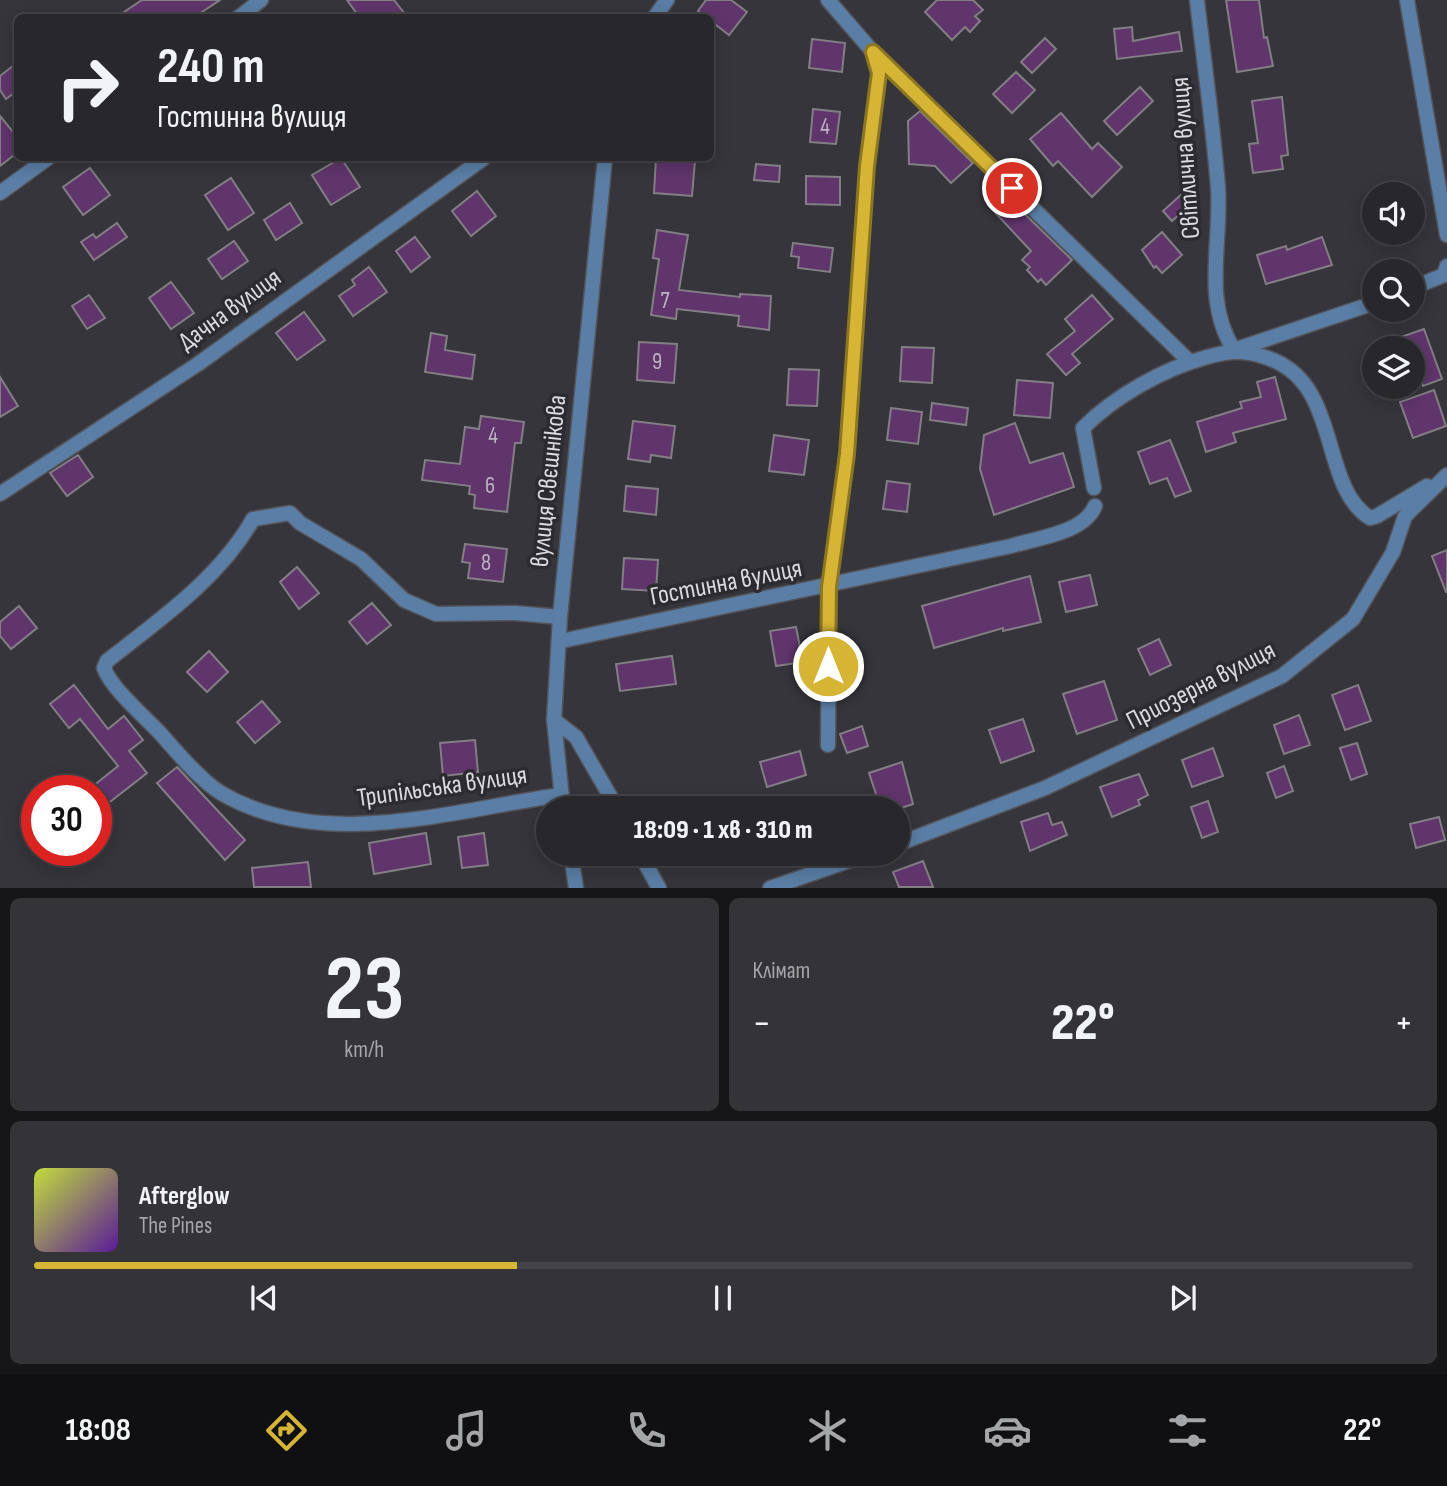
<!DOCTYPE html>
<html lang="uk">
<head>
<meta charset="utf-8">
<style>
	body { margin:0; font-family:"Sofia Sans Condensed",sans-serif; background:#343438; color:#f1f3f6; height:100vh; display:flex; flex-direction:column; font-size:26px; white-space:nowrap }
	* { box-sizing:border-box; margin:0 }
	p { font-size:23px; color:#a5a6a9 }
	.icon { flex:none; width:38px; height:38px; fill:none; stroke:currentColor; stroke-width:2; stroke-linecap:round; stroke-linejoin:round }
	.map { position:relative; height:888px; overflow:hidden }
	.details { display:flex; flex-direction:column; gap:10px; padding:10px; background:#161618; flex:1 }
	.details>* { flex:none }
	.hud { position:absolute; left:14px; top:14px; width:700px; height:147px; border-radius:10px; box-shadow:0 4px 18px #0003,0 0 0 2px #444448; background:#28282c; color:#f1f3f6; overflow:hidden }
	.buttons { position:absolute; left:1362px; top:182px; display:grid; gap:14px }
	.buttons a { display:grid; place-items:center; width:63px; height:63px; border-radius:50%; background:#28282c; box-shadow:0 4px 18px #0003,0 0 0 2px #444448; font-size:35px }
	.speed { position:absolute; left:21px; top:775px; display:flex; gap:14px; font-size:35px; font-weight:700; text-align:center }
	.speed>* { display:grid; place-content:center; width:91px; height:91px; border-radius:50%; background:#28282c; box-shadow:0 4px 18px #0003,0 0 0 2px #444448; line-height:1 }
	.speed .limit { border:10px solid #d22; background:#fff; color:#111 }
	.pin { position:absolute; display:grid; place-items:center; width:60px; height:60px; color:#fff; margin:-30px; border:4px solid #fff; border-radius:50%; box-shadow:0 2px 7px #0007 }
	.me { position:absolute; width:77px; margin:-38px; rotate:0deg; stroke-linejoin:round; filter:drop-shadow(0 0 5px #0008) }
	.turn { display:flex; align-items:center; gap:24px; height:147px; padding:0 28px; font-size:32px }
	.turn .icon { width:91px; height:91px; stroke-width:2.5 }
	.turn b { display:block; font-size:49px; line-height:60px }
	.big { font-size:52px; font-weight:800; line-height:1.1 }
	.details .widget { flex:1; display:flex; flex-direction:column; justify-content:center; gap:10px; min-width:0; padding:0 24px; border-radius:10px; background:#343438 }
	.details .dial { align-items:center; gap:0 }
	.dial b { font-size:91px; line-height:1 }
	.song { display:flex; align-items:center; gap:21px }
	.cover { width:84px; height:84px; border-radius:10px; background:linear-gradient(135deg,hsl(70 70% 55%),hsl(270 70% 35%)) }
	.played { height:7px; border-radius:4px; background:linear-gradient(90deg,#d6b534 35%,#444448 35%) }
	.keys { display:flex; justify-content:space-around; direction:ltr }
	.heat { display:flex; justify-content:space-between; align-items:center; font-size:38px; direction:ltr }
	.details .tiles { flex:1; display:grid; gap:10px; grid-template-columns:1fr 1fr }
	.widget:last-child { grid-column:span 2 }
	.trip { position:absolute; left:536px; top:796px; width:374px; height:70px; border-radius:35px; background:#28282c; box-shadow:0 4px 18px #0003,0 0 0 2px #444448; font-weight:800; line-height:70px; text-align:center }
	.tabs { display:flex; height:112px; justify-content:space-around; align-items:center; background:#101012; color:#a5a6a9 }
	.tabs .icon { width:49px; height:49px }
	.tabs .active { color:#d6b534 }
	.tabs b { font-size:32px; color:#f1f3f6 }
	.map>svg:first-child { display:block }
</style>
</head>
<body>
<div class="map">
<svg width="1447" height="888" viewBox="0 0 1447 888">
	<rect width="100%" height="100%" fill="#35353b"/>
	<g fill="#60356c" stroke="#827e84" stroke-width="2">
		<polygon points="142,0 220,0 193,18 115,18"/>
		<polygon points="347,0 394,0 408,18 360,18"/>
		<polygon points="706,0 731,0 747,12 729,35 698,11"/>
		<polygon points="937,0 973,0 983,10 975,16 980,21 970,32 965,27 952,40 925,12"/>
		<polygon points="1226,0 1259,0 1264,38 1267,37 1273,66 1237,72"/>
		<polygon points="1132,27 1133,41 1179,32 1182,51 1117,59 1114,29"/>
		<polygon points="1045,38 1056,49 1032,73 1021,62"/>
		<polygon points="812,39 845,43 842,72 809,68"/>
		<polygon points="18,62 18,90 6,99 0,90 0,76"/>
		<polygon points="1016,72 1035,90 1012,113 993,94"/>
		<polygon points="1140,87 1153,101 1117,135 1104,121"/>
		<polygon points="1282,97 1288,155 1281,156 1283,169 1253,173 1249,144 1258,143 1252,101"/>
		<polygon points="813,109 840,112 836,144 810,142"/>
		<polygon points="920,111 973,163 951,183 935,166 909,164 908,121"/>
		<polygon points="1061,113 1092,149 1098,143 1122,167 1092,197 1058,161 1053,166 1030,139"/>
		<polygon points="0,116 18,138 18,152 0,166"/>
		<polygon points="341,158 360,187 331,205 312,175"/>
		<polygon points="656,158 695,161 692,196 654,193"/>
		<polygon points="756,164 780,166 779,182 754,180"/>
		<polygon points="90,168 110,195 83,215 63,187"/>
		<polygon points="806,176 840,177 840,205 806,204"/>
		<polygon points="231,178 254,213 228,230 205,195"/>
		<polygon points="477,191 496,216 471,236 452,211"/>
		<polygon points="1002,192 1072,260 1046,285 1041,279 1038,282 1027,270 1030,267 1022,260 1031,251 988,205"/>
		<polygon points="1182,194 1191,204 1172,221 1163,211"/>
		<polygon points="290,203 302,223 276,240 264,220"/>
		<polygon points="117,223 127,237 94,260 81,242 93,234 96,238"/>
		<polygon points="657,230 688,235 679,290 740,297 740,294 771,296 769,330 738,326 739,316 677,309 676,319 651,315 659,259 653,258"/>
		<polygon points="1162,232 1182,255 1162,273 1156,266 1154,268 1142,250"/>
		<polygon points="415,237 430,257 411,272 396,251"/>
		<polygon points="1322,237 1332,265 1266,284 1257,255 1286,246 1287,250"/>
		<polygon points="234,241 248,261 222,279 208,259"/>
		<polygon points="793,243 833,248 830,272 798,268 799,257 791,256"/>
		<polygon points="369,267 387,292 353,316 339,296 355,285 352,280"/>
		<polygon points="171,282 194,313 171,329 149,298"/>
		<polygon points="89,295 105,318 87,329 72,306"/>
		<polygon points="1092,295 1113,319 1072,354 1080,363 1066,375 1047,354 1075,331 1065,319"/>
		<polygon points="304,312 325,340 297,360 276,333"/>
		<polygon points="1424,329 1442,379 1423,386 1412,348 1375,346"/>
		<polygon points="431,333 447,336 445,350 475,355 472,379 425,372"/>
		<polygon points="639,342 677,344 674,383 637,380"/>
		<polygon points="902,347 934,348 932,383 900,381"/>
		<polygon points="789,369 819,370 817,406 787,405"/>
		<polygon points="0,377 18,406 0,417"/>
		<polygon points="1275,377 1286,419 1233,433 1236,442 1206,452 1197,422 1242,408 1240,402 1261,397 1257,382"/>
		<polygon points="1017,380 1053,383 1050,418 1014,415"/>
		<polygon points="1434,390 1446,426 1413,438 1400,402"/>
		<polygon points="932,403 968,408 966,425 930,420"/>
		<polygon points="891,408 922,412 918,444 887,440"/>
		<polygon points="481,416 524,422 521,443 515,443 507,512 474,508 475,495 469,494 470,486 422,480 425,460 460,464 465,427 479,429"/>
		<polygon points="633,421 675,426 671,458 651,455 650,462 628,459"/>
		<polygon points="1015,423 1030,463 1063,453 1074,487 994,515 980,469 984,435"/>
		<polygon points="774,435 809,440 804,475 769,471"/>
		<polygon points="1170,440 1191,491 1175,497 1167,478 1150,484 1138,452"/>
		<polygon points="78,455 93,477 67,496 50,473"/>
		<polygon points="887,481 910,484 907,512 883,509"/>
		<polygon points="626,486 658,489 656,515 624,511"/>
		<polygon points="465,544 507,549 503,582 468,578 470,563 462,562"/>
		<polygon points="1447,550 1447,592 1446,592 1432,556"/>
		<polygon points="624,558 658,560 656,591 622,589"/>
		<polygon points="297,567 319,593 299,609 280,582"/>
		<polygon points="1090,575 1097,605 1066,612 1059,582"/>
		<polygon points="1030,576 1041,622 1003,631 1003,628 934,648 922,606"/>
		<polygon points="372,603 391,625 367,644 349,622"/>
		<polygon points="19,606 37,628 11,649 0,636 0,622"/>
		<polygon points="796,627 803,662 776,666 770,631"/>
		<polygon points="1159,639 1171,665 1150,675 1138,649"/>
		<polygon points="209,651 228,672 207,692 187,672"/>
		<polygon points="672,656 676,684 620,691 616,664"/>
		<polygon points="1104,681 1117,720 1077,734 1063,694"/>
		<polygon points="74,685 108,729 124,716 143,740 129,751 147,773 106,805 92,787 118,766 80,719 69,728 50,704"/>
		<polygon points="1358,685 1371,721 1345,730 1332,695"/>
		<polygon points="262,701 280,722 255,743 237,722"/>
		<polygon points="1299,715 1310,745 1284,754 1274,725"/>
		<polygon points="1023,719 1034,751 1001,763 989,730"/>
		<polygon points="862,726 868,746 847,753 840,734"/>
		<polygon points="475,740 478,772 443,776 440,743"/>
		<polygon points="1357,743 1367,774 1351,780 1340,748"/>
		<polygon points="1213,748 1223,776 1192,787 1182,760"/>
		<polygon points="800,751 806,775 767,787 760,762"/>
		<polygon points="902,762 913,804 898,809 892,802 880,806 869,773"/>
		<polygon points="1284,766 1293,791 1276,798 1267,773"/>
		<polygon points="177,767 245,840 225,860 157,783"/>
		<polygon points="1139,774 1148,795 1138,800 1140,805 1112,817 1100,787"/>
		<polygon points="1208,801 1218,832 1202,838 1191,807"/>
		<polygon points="1048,813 1052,825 1062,822 1067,835 1030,851 1021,822"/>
		<polygon points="1439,817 1445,840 1416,848 1410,824"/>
		<polygon points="426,833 431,864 374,874 369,843"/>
		<polygon points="484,833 488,865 462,868 458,837"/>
		<polygon points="923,861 933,887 899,887 893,872"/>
		<polygon points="308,862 311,887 254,887 252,868"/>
	</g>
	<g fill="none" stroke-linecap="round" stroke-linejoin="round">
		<defs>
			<g id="minor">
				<path d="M 1197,0 C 1204,62 1213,125 1218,187 C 1222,243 1202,300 1234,350 L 1374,303"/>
				<polyline points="1407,0 1447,235"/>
				<polyline points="238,18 261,0"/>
				<polyline points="654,18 667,0"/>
				<polyline points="873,52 1190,362"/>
				<polyline points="0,193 48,158"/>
				<polyline points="1412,288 1444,275 1447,266"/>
				<path d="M 1094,488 L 1083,428 C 1115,396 1163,369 1207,357 C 1232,350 1248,350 1273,360 C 1341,388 1320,487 1370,518 L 1377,516 L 1427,486"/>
				<polyline points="0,494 198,364 484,158"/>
				<path d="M 560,617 L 515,613 L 436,614 L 404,600 L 361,559 L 300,523 L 290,513 L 253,519 C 220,578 159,620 107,661 L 104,668 C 111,688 144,716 160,733 C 175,750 201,781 221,793 C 323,853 452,810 561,795"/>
				<path d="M 561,641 L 1011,546 C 1037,538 1084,533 1095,506"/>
				<polyline points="554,720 576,737 617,808"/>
				<polyline points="828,745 829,587 847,454 867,166 879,73 873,52 828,0"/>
				<polyline points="563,808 554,720 560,617 605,158"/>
				<polyline points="898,844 1045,788 1282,676 1353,619 1393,552 1405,516 1447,475"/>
				<polyline points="571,854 576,888"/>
				<polyline points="640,854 659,888"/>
				<polyline points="770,888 869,854"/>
			</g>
		</defs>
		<use href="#minor" stroke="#535359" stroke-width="17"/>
		<use href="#minor" stroke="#5a7ea5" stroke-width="14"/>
	</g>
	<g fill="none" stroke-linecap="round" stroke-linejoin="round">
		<defs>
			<polyline id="route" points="828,666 829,587 847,454 867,166 879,73 873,52 1012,188"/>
		</defs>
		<use href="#route" stroke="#8b7622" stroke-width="18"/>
		<use href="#route" stroke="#d6b534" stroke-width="12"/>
	</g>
	<g text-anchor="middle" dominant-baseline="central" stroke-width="7" stroke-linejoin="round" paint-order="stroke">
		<g font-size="23" fill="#bcb2c2">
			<text x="825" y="127">4</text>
			<text x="665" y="301">7</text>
			<text x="657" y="362">9</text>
			<text x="493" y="436">4</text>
			<text x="490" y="486">6</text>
			<text x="486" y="563">8</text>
		</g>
		<g font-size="26" fill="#dbdbdf" stroke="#2b2b30">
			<text transform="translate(1186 158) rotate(-94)">Світлична вулиця</text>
			<text transform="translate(230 310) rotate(-36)">Дачна вулиця</text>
			<text transform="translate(549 481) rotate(-84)">вулиця Свєшнікова</text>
			<text transform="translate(726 583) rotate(-11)">Гостинна вулиця</text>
			<text transform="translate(1201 686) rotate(-27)">Приозерна вулиця</text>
			<text transform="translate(442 787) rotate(-8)">Трипільська вулиця</text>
		</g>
	</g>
</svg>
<div class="buttons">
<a><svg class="icon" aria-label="sound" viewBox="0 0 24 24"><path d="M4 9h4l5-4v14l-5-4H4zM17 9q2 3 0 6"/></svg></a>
<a><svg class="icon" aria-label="search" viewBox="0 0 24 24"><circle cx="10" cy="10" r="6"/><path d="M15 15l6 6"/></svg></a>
<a><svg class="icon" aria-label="layers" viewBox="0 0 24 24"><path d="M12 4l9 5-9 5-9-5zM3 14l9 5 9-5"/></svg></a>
</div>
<div class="speed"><div class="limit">30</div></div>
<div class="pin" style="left:1012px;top:188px;background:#d93025"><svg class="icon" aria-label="arrive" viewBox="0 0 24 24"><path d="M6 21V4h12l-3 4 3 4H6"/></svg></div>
<svg class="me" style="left:828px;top:666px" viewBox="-20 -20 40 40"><circle r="17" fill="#d6b534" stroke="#fff" stroke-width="3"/><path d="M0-11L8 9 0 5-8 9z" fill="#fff"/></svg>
<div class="trip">18:09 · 1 хв · 310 m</div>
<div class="hud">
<div class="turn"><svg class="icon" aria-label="right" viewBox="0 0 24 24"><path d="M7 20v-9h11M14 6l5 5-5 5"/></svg><div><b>240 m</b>Гостинна вулиця</div></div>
</div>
</div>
<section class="details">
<div class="tiles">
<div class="widget dial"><b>23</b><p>km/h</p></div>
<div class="widget"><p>Клімат</p>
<div class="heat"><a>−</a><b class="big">22°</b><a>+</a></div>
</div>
<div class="widget">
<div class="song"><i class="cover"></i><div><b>Afterglow</b><p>The Pines</p></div></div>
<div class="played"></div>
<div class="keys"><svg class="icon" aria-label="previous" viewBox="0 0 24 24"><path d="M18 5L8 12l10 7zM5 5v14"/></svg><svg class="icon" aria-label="pause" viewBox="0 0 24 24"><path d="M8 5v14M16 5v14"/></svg><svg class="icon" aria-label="next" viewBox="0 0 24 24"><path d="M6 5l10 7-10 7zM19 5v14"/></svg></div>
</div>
</div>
</section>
<nav class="tabs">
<b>18:08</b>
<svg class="icon active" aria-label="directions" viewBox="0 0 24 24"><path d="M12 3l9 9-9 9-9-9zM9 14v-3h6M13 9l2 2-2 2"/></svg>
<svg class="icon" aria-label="music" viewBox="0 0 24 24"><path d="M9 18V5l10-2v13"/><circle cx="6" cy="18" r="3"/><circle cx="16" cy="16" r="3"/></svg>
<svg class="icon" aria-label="phone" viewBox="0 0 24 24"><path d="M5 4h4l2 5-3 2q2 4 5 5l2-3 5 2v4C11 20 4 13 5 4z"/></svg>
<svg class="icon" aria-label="climate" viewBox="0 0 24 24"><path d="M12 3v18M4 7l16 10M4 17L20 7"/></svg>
<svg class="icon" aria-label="car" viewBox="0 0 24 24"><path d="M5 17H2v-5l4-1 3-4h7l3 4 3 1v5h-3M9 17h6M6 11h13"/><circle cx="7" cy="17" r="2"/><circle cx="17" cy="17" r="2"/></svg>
<svg class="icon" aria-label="filters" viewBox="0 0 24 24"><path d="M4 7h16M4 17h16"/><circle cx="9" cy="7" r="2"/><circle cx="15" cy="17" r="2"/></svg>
<b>22°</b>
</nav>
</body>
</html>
